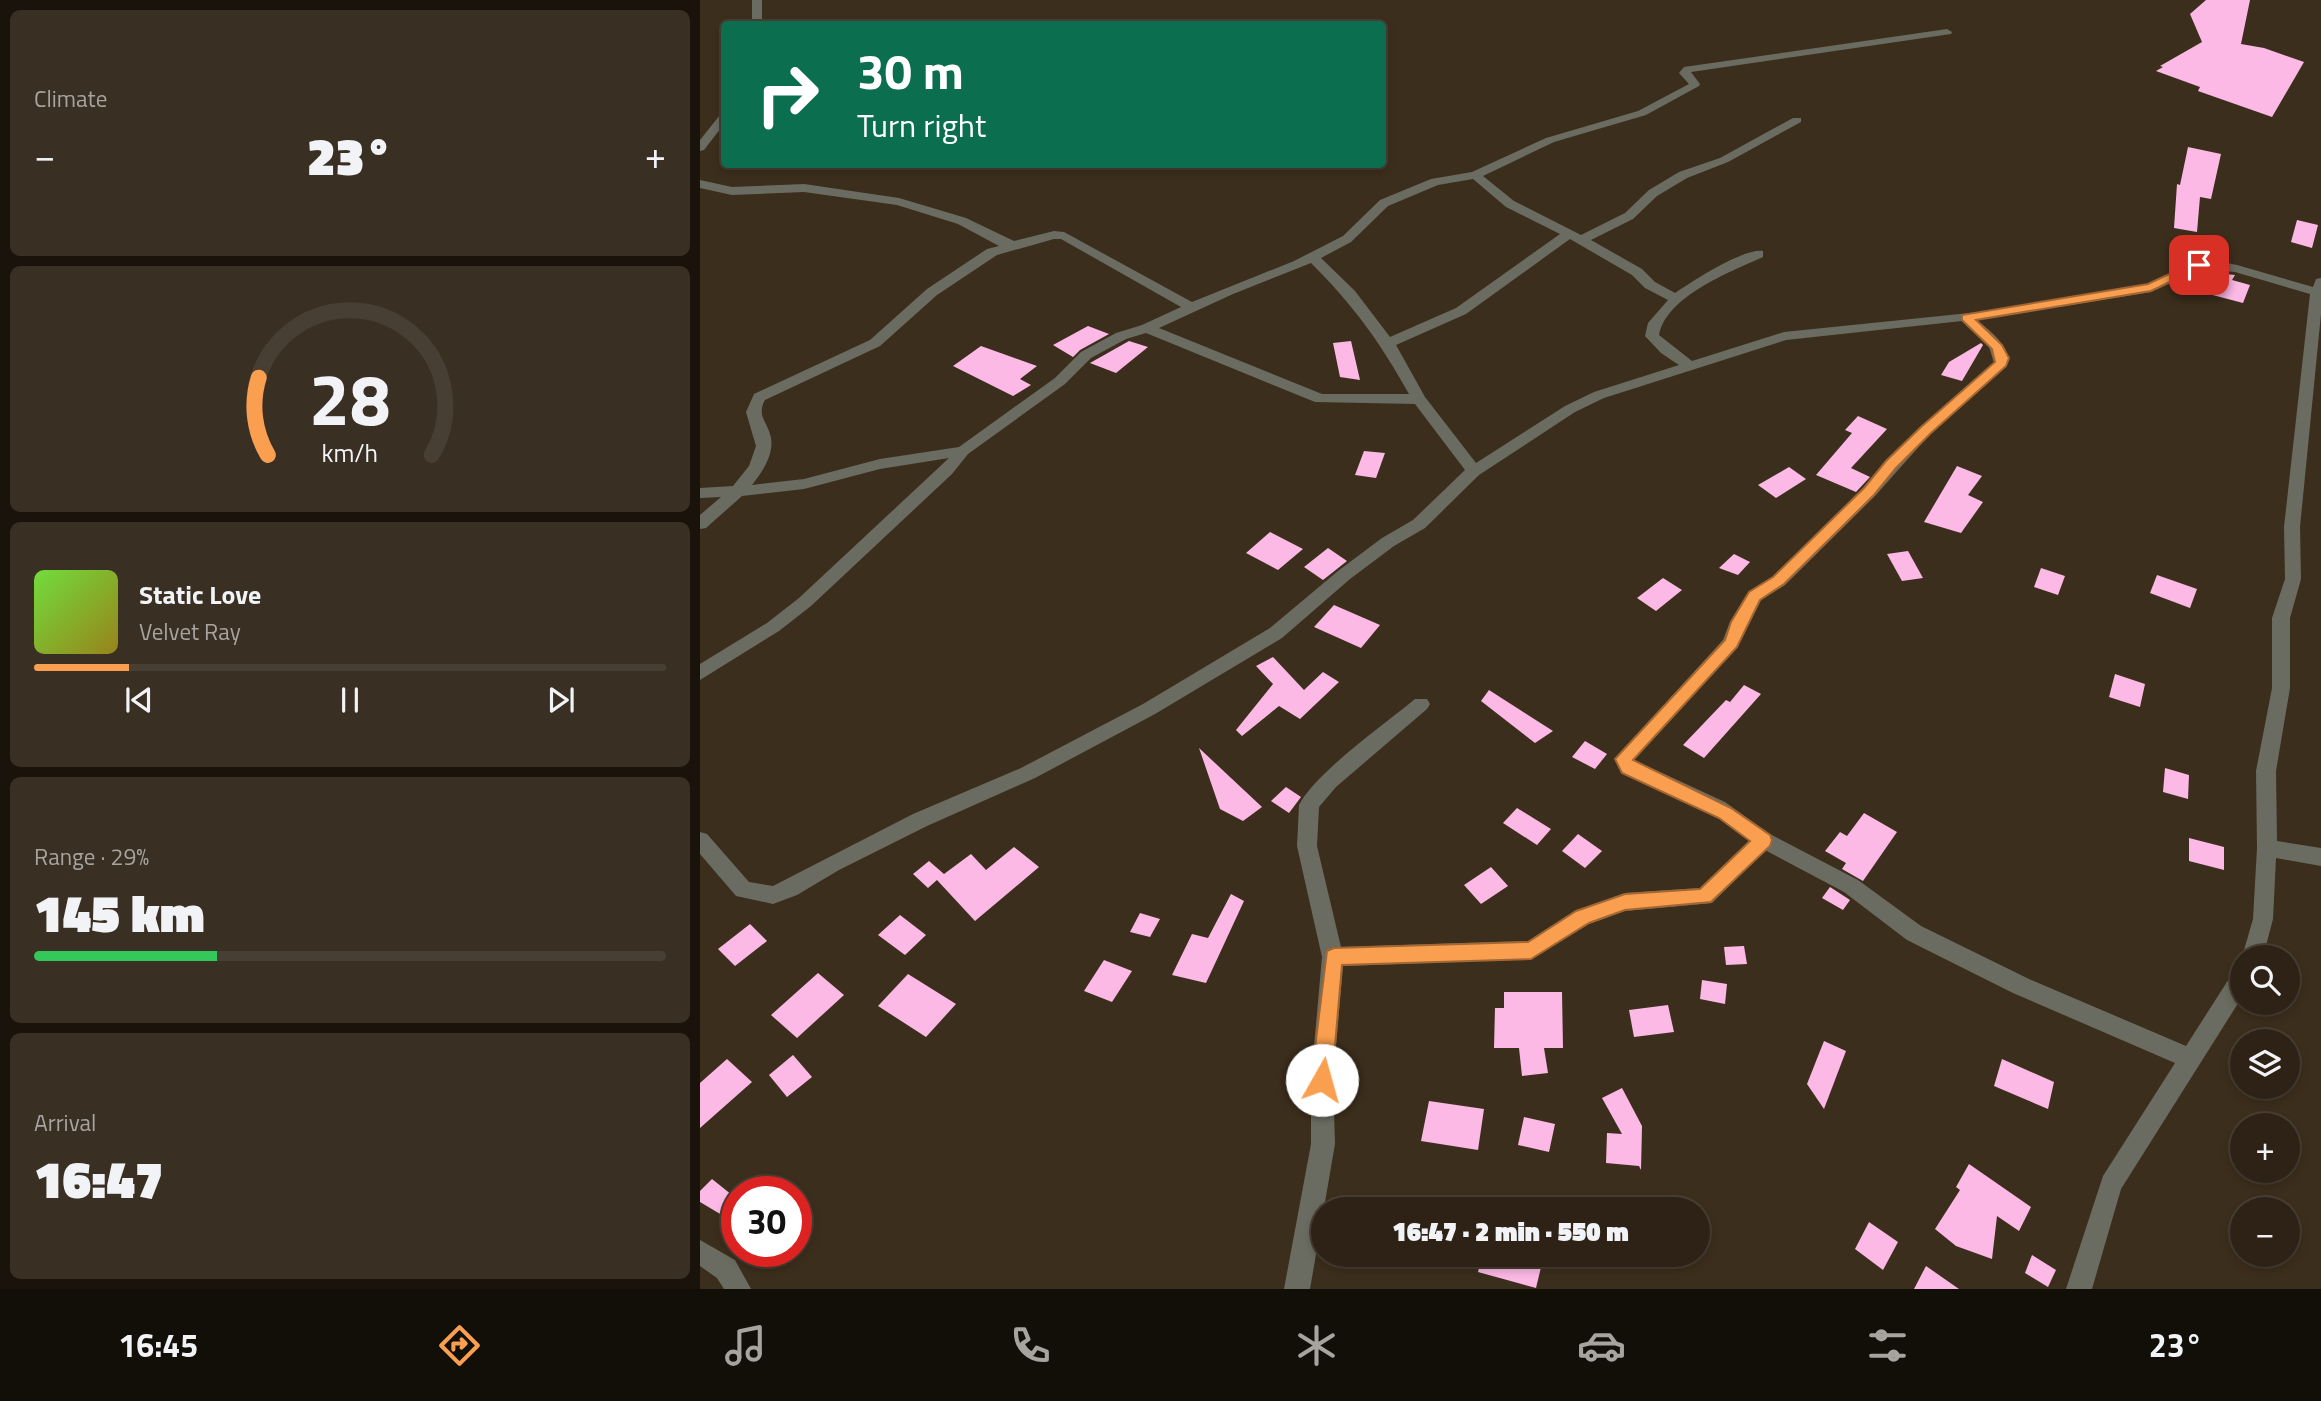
<!DOCTYPE html>
<html lang="en">
<head>
<meta charset="utf-8">
<style>
	body { margin:0; font-family:"Titillium Web",sans-serif; background:#392f22; color:#f1f3f6; height:100vh; display:flex; flex-direction:column; font-size:26px; white-space:nowrap }
	* { box-sizing:border-box; margin:0 }
	p { font-size:23px; color:#a7a4a0 }
	.icon { flex:none; width:38px; height:38px; fill:none; stroke:currentColor; stroke-width:2; stroke-linecap:round; stroke-linejoin:round }
	.map { position:relative; flex:1; overflow:hidden }
	.side { display:flex; flex-direction:column; gap:10px; padding:10px; background:#19130c; width:700px }
	.side>* { flex:none }
	.top-card { position:absolute; left:21px; top:21px; width:665px; height:147px; border-radius:7px; box-shadow:0 4px 10px #0003,0 0 0 2px #483f34; background:#0b6e4f; color:#fff; overflow:hidden }
	.buttons { position:absolute; left:1530px; top:945px; display:grid; gap:14px }
	.buttons a { display:grid; place-items:center; width:70px; height:70px; border-radius:50%; background:#2d2215; box-shadow:0 4px 10px #0003,0 0 0 2px #483f34; font-size:35px }
	.speed { position:absolute; left:21px; top:1176px; display:flex; gap:14px; font-size:35px; font-weight:700; text-align:center }
	.speed>* { display:grid; place-content:center; width:91px; height:91px; border-radius:50%; background:#2d2215; box-shadow:0 4px 10px #0003,0 0 0 2px #483f34; line-height:1 }
	.speed .limit { border:10px solid #d22; background:#fff; color:#111 }
	.pin { position:absolute; display:grid; place-items:center; width:60px; height:60px; color:#fff; margin:-30px; border-radius:14px; box-shadow:0 4px 10px #0006 }
	.me { position:absolute; width:77px; margin:-38px; rotate:7deg; stroke-linejoin:round; filter:drop-shadow(0 0 5px #0008) }
	.turn { display:flex; align-items:center; gap:24px; height:147px; padding:0 21px; font-size:32px }
	.turn .icon { width:91px; height:91px; stroke-width:2.5 }
	.turn b { display:block; font-size:49px; line-height:60px }
	.big { font-size:52px; font-weight:800; line-height:1.1 }
	.side .card { flex:1; display:flex; flex-direction:column; justify-content:center; gap:10px; min-width:0; padding:0 24px; border-radius:10px; background:#392f22 }
	.side .dial { align-items:center; gap:0 }
	.dial svg { height:182px; overflow:visible; fill:none; stroke:#483f34; stroke-width:7; stroke-linecap:round; text-anchor:middle }
	.dial text { fill:#f1f3f6; stroke:none }
	.song { display:flex; align-items:center; gap:21px }
	.cover { width:84px; height:84px; border-radius:10px; background:linear-gradient(135deg,hsl(100 70% 55%),hsl(50 70% 35%)) }
	.played { height:7px; border-radius:4px; background:linear-gradient(90deg,#fa9f4f 15%,#483f34 15%) }
	.keys { display:flex; justify-content:space-around; direction:ltr }
	.heat { display:flex; justify-content:space-between; align-items:center; font-size:38px; direction:ltr }
	.charge { height:10px; border-radius:5px; background:linear-gradient(90deg,#34c759 29%,#483f34 0) }
	.trip { position:absolute; left:611px; top:1197px; width:399px; height:70px; border-radius:35px; background:#2d2215; box-shadow:0 4px 10px #0003,0 0 0 2px #483f34; font-weight:800; line-height:70px; text-align:center }
	.tabs { display:flex; height:112px; justify-content:space-around; align-items:center; background:#120e08; color:#a7a4a0 }
	.tabs .icon { width:49px; height:49px }
	.tabs .current { color:#fa9f4f }
	.tabs b { font-size:32px; color:#f1f3f6 }
	main { display:flex; flex:1; min-height:0 }
	.map>svg:first-child { display:block }
</style>
</head>
<body>
<main>
<section class="side">
<div class="card"><p>Climate</p>
<div class="heat"><a>−</a><b class="big">23°</b><a>+</a></div>
</div>
<div class="card dial"><svg viewBox="0 0 100 80">
<path d="M14 69A42 42 0 1 1 86 69"/>
<path d="M14 69A42 42 0 0 1 10 35" stroke="#fa9f4f"/>
<text x="50" y="56" font-size="32" font-weight="700">28</text>
<text x="50" y="72" font-size="11">km/h</text>
</svg></div>
<div class="card">
<div class="song"><i class="cover"></i><div><b>Static Love</b><p>Velvet Ray</p></div></div>
<div class="played"></div>
<div class="keys"><svg class="icon" aria-label="previous" viewBox="0 0 24 24"><path d="M18 5L8 12l10 7zM5 5v14"/></svg><svg class="icon" aria-label="pause" viewBox="0 0 24 24"><path d="M8 5v14M16 5v14"/></svg><svg class="icon" aria-label="next" viewBox="0 0 24 24"><path d="M6 5l10 7-10 7zM19 5v14"/></svg></div>
</div>
<div class="card"><p>Range · 29%</p><b class="big">145 km</b><div class="charge"></div></div>
<div class="card"><p>Arrival</p><b class="big">16:47</b></div>
</section>
<div class="map">
<svg width="1621" height="1289" viewBox="0 0 1621 1289">
	<rect width="100%" height="100%" fill="#3c2e1c"/>
	<g fill="#fcb9e5">
		<polygon points="1506,0 1550,0 1541,44 1564,48 1604,62 1572,117 1498,91 1500,87 1456,71 1463,67 1460,66 1502,42 1490,14"/>
		<polygon points="1488,147 1521,154 1511,199 1500,197 1497,232 1474,228 1477,184 1480,185"/>
		<polygon points="1597,220 1618,225 1612,248 1591,242"/>
		<polygon points="1515,273 1535,275 1532,280 1550,285 1543,303 1505,293"/>
		<polygon points="388,326 409,334 380,350 373,357 353,345"/>
		<polygon points="429,341 448,347 416,373 390,363"/>
		<polygon points="651,341 660,380 640,377 633,343"/>
		<polygon points="1281,343 1283,345 1262,381 1241,375 1249,362"/>
		<polygon points="281,346 337,366 320,379 331,385 313,396 253,366"/>
		<polygon points="1158,416 1187,429 1151,468 1170,477 1156,492 1116,475 1152,433 1145,430"/>
		<polygon points="664,451 685,453 676,478 655,475"/>
		<polygon points="1257,466 1282,476 1268,495 1283,502 1261,533 1224,522"/>
		<polygon points="1089,467 1106,479 1076,498 1058,485"/>
		<polygon points="570,532 603,549 578,570 546,553"/>
		<polygon points="628,548 647,561 623,580 604,567"/>
		<polygon points="1208,551 1223,578 1202,581 1187,554"/>
		<polygon points="1034,554 1050,562 1038,575 1019,568"/>
		<polygon points="1341,568 1365,576 1358,595 1334,587"/>
		<polygon points="1457,575 1497,589 1490,608 1450,593"/>
		<polygon points="963,578 982,590 956,611 937,598"/>
		<polygon points="634,605 680,625 661,648 614,627"/>
		<polygon points="573,657 604,690 623,672 639,682 600,719 579,706 542,736 536,730 573,684 556,666"/>
		<polygon points="1415,674 1445,684 1440,707 1409,697"/>
		<polygon points="1044,685 1061,694 1004,758 983,745 1026,700 1030,702"/>
		<polygon points="789,690 853,731 835,743 781,701"/>
		<polygon points="885,741 907,754 895,769 872,757"/>
		<polygon points="499,748 562,807 543,821 520,809"/>
		<polygon points="1465,768 1489,775 1488,799 1463,792"/>
		<polygon points="586,787 601,797 589,813 571,801"/>
		<polygon points="817,808 851,829 837,845 803,823"/>
		<polygon points="1164,813 1197,832 1163,881 1142,869 1146,863 1125,851 1140,832 1147,836"/>
		<polygon points="878,834 902,851 885,868 862,851"/>
		<polygon points="1489,838 1524,847 1524,870 1489,861"/>
		<polygon points="314,847 339,867 275,921 237,880 228,888 213,874 229,861 244,874 271,854 286,870"/>
		<polygon points="791,867 808,886 781,904 764,885"/>
		<polygon points="1130,887 1150,900 1143,910 1122,898"/>
		<polygon points="531,894 544,901 506,983 472,975 492,934 508,938"/>
		<polygon points="440,913 460,919 450,937 430,932"/>
		<polygon points="200,915 226,935 205,955 178,935"/>
		<polygon points="50,924 67,941 35,966 18,949"/>
		<polygon points="1044,946 1047,964 1026,965 1024,947"/>
		<polygon points="404,960 432,971 412,1002 384,991"/>
		<polygon points="118,973 144,995 97,1038 71,1015"/>
		<polygon points="208,974 256,1004 226,1037 178,1006"/>
		<polygon points="1002,980 1027,984 1025,1004 1000,999"/>
		<polygon points="804,992 862,992 863,1048 844,1048 848,1073 822,1076 819,1048 794,1048 795,1008 804,1008"/>
		<polygon points="968,1005 974,1032 934,1037 929,1010"/>
		<polygon points="1124,1041 1146,1051 1124,1109 1107,1084"/>
		<polygon points="93,1055 112,1077 87,1097 69,1075"/>
		<polygon points="27,1059 52,1082 0,1128 0,1083"/>
		<polygon points="1302,1059 1354,1082 1348,1109 1294,1086"/>
		<polygon points="922,1088 942,1126 941,1170 939,1166 906,1163 907,1133 922,1134 902,1098"/>
		<polygon points="729,1101 784,1109 778,1150 721,1141"/>
		<polygon points="824,1117 855,1124 849,1152 818,1145"/>
		<polygon points="1269,1164 1331,1207 1319,1231 1297,1216 1292,1259 1256,1246 1235,1229 1260,1190 1256,1187"/>
		<polygon points="12,1179 37,1199 37,1224 0,1202 0,1191"/>
		<polygon points="1169,1222 1198,1242 1183,1270 1155,1249"/>
		<polygon points="782,1255 844,1255 836,1288 778,1272"/>
		<polygon points="1332,1255 1356,1270 1348,1287 1325,1273"/>
		<polygon points="1226,1266 1259,1289 1214,1289"/>
	</g>
	<g fill="none" stroke-linecap="round" stroke-linejoin="round">
		<g fill="#6a6c61" fill-rule="evenodd">
			<rect x="52" y="0" width="10" height="24"/>
			<path d="M 1247,29 L 1252,32 L 1251,34 L 991,72 L 1000,84 L 999,86 L 946,115 L 854,142 L 783,176 L 814,201 L 881,235 L 925,213 L 949,190 L 979,172 L 1020,158 L 1093,118 L 1101,118 L 1101,122 L 1028,162 L 987,178 L 957,196 L 933,219 L 891,240 L 942,269 L 955,282 L 975,293 C 993,281 1043,248 1063,251 L 1063,257 C 1028,273 967,296 959,335 L 992,361 L 1084,332 L 1299,310 L 1447,285 L 1499,261 L 1513,260 L 1537,265 L 1613,287 L 1616,279 L 1621,278 L 1621,314 L 1600,527 L 1601,579 L 1590,618 L 1590,688 L 1576,771 L 1577,841 L 1621,848 L 1621,866 L 1576,858 L 1573,919 L 1563,957 L 1542,957 L 1553,919 L 1557,848 L 1556,771 L 1572,688 L 1572,618 L 1585,579 L 1584,527 L 1610,294 L 1535,272 L 1502,269 L 1451,292 L 1277,320 C 1290,331 1314,348 1306,367 L 1231,433 L 1175,496 L 1085,585 L 1061,600 L 1037,648 L 934,760 L 1025,802 L 1070,834 L 1158,880 L 1221,926 L 1329,979 L 1486,1046 L 1534,971 L 1542,968 L 1542,997 L 1421,1189 L 1392,1289 L 1366,1289 L 1403,1176 L 1475,1063 L 1313,993 L 1207,940 L 1144,892 L 1065,850 L 1012,903 L 925,911 L 889,924 L 831,959 L 643,966 L 633,1080 L 635,1144 L 610,1289 L 584,1289 L 611,1144 L 611,1080 L 622,957 L 597,846 L 599,805 C 615,773 685,724 715,699 L 727,699 L 730,704 L 727,709 L 636,787 L 619,807 L 617,846 L 641,947 L 828,941 L 875,911 L 925,893 L 1000,888 L 1050,840 L 1011,813 L 922,773 L 915,759 L 1023,640 L 1030,622 L 1049,592 L 1073,577 L 1163,488 L 1221,427 L 1294,363 L 1289,347 L 1262,321 L 1086,340 L 904,398 L 875,412 L 779,475 L 725,528 L 694,546 L 650,579 L 582,638 L 455,714 L 335,778 L 227,826 L 139,870 L 97,895 L 73,904 L 36,896 L 0,854 L 0,832 L 7,834 L 49,882 L 73,886 L 213,814 L 321,768 L 443,704 L 570,628 L 638,571 L 682,538 L 713,520 L 765,470 L 715,404 L 615,402 L 446,333 L 426,339 L 391,358 L 365,384 L 268,454 L 252,474 L 111,606 L 79,631 L 0,680 L 0,664 L 67,623 L 99,598 L 249,458 L 180,469 L 104,489 L 42,496 L 6,528 L 0,529 L 0,515 L 21,497 L 0,498 L 0,488 L 33,486 L 49,466 L 56,446 L 46,412 L 54,394 L 170,340 L 227,289 L 287,249 L 299,246 L 258,224 L 197,205 L 104,192 L 32,195 L 0,188 L 0,180 L 32,187 L 104,184 L 199,198 L 266,218 L 314,241 L 354,231 L 364,232 L 492,302 L 594,261 L 643,236 L 680,200 L 731,179 L 772,172 L 846,138 L 938,111 L 989,84 L 979,73 L 984,67 ZM 773,179 L 806,207 L 860,234 L 756,308 L 690,337 L 655,291 L 621,258 L 651,242 L 688,206 L 738,185 ZM 354,239 L 361,239 L 481,307 L 442,325 L 416,333 L 381,352 L 355,378 L 259,447 L 180,459 L 104,479 L 52,485 C 62,472 74,455 71,438 C 68,422 56,416 65,400 L 180,346 L 237,295 L 297,255 ZM 870,239 L 932,275 L 945,288 L 968,300 L 948,323 L 945,336 L 961,353 L 979,365 L 894,392 L 865,406 L 776,463 L 725,397 L 696,345 L 766,314 ZM 611,263 C 654,306 680,342 709,394 L 622,394 L 459,328 L 533,294 Z"/>
			<polygon points="24,114 24,124 4,150 0,151 0,140 20,115"/>
			<polygon points="0,1240 35,1260 51,1289 24,1289 17,1278 0,1266"/>
		</g>
	</g>
	<polygon fill="#fa9f4f" stroke="#a26733" stroke-width="2" points="1495,262 1505,265 1451,291 1276,320 1302,345 1309,358 1306,366 1231,433 1196,468 1174,495 1084,584 1060,600 1037,647 933,760 1031,808 1070,835 1072,840 1070,846 1011,902 925,910 889,923 831,959 642,965 632,1080 629,1087 622,1090 614,1087 611,1080 627,951 634,948 828,942 876,911 925,894 1000,889 1050,841 1019,818 922,773 915,759 1025,640 1031,622 1049,592 1073,577 1164,488 1186,461 1221,427 1295,362 1292,349 1262,320 1262,315 1448,284"/>
</svg>
<div class="buttons">
<a><svg class="icon" aria-label="search" viewBox="0 0 24 24"><circle cx="10" cy="10" r="6"/><path d="M15 15l6 6"/></svg></a>
<a><svg class="icon" aria-label="layers" viewBox="0 0 24 24"><path d="M12 4l9 5-9 5-9-5zM3 14l9 5 9-5"/></svg></a>
<a>+</a>
<a>−</a>
</div>
<div class="speed"><div class="limit">30</div></div>
<div class="pin" style="left:1499px;top:265px;background:#d93025"><svg class="icon" aria-label="arrive" viewBox="0 0 24 24"><path d="M6 21V4h12l-3 4 3 4H6"/></svg></div>
<svg class="me" style="left:622px;top:1080px" viewBox="-20 -20 40 40"><circle r="19" fill="#fff"/><path d="M0-13L10 11 0 6-10 11z" fill="#fa9f4f"/></svg>
<div class="trip">16:47 · 2 min · 550 m</div>
<div class="top-card">
<div class="turn"><svg class="icon" aria-label="right" viewBox="0 0 24 24"><path d="M7 20v-9h11M14 6l5 5-5 5"/></svg><div><b>30 m</b>Turn right</div></div>
</div>
</div>
</main>
<nav class="tabs">
<b>16:45</b>
<svg class="icon current" aria-label="directions" viewBox="0 0 24 24"><path d="M12 3l9 9-9 9-9-9zM9 14v-3h6M13 9l2 2-2 2"/></svg>
<svg class="icon" aria-label="music" viewBox="0 0 24 24"><path d="M9 18V5l10-2v13"/><circle cx="6" cy="18" r="3"/><circle cx="16" cy="16" r="3"/></svg>
<svg class="icon" aria-label="phone" viewBox="0 0 24 24"><path d="M5 4h4l2 5-3 2q2 4 5 5l2-3 5 2v4C11 20 4 13 5 4z"/></svg>
<svg class="icon" aria-label="climate" viewBox="0 0 24 24"><path d="M12 3v18M4 7l16 10M4 17L20 7"/></svg>
<svg class="icon" aria-label="car" viewBox="0 0 24 24"><path d="M5 17H2v-5l4-1 3-4h7l3 4 3 1v5h-3M9 17h6M6 11h13"/><circle cx="7" cy="17" r="2"/><circle cx="17" cy="17" r="2"/></svg>
<svg class="icon" aria-label="filters" viewBox="0 0 24 24"><path d="M4 7h16M4 17h16"/><circle cx="9" cy="7" r="2"/><circle cx="15" cy="17" r="2"/></svg>
<b>23°</b>
</nav>
</body>
</html>
